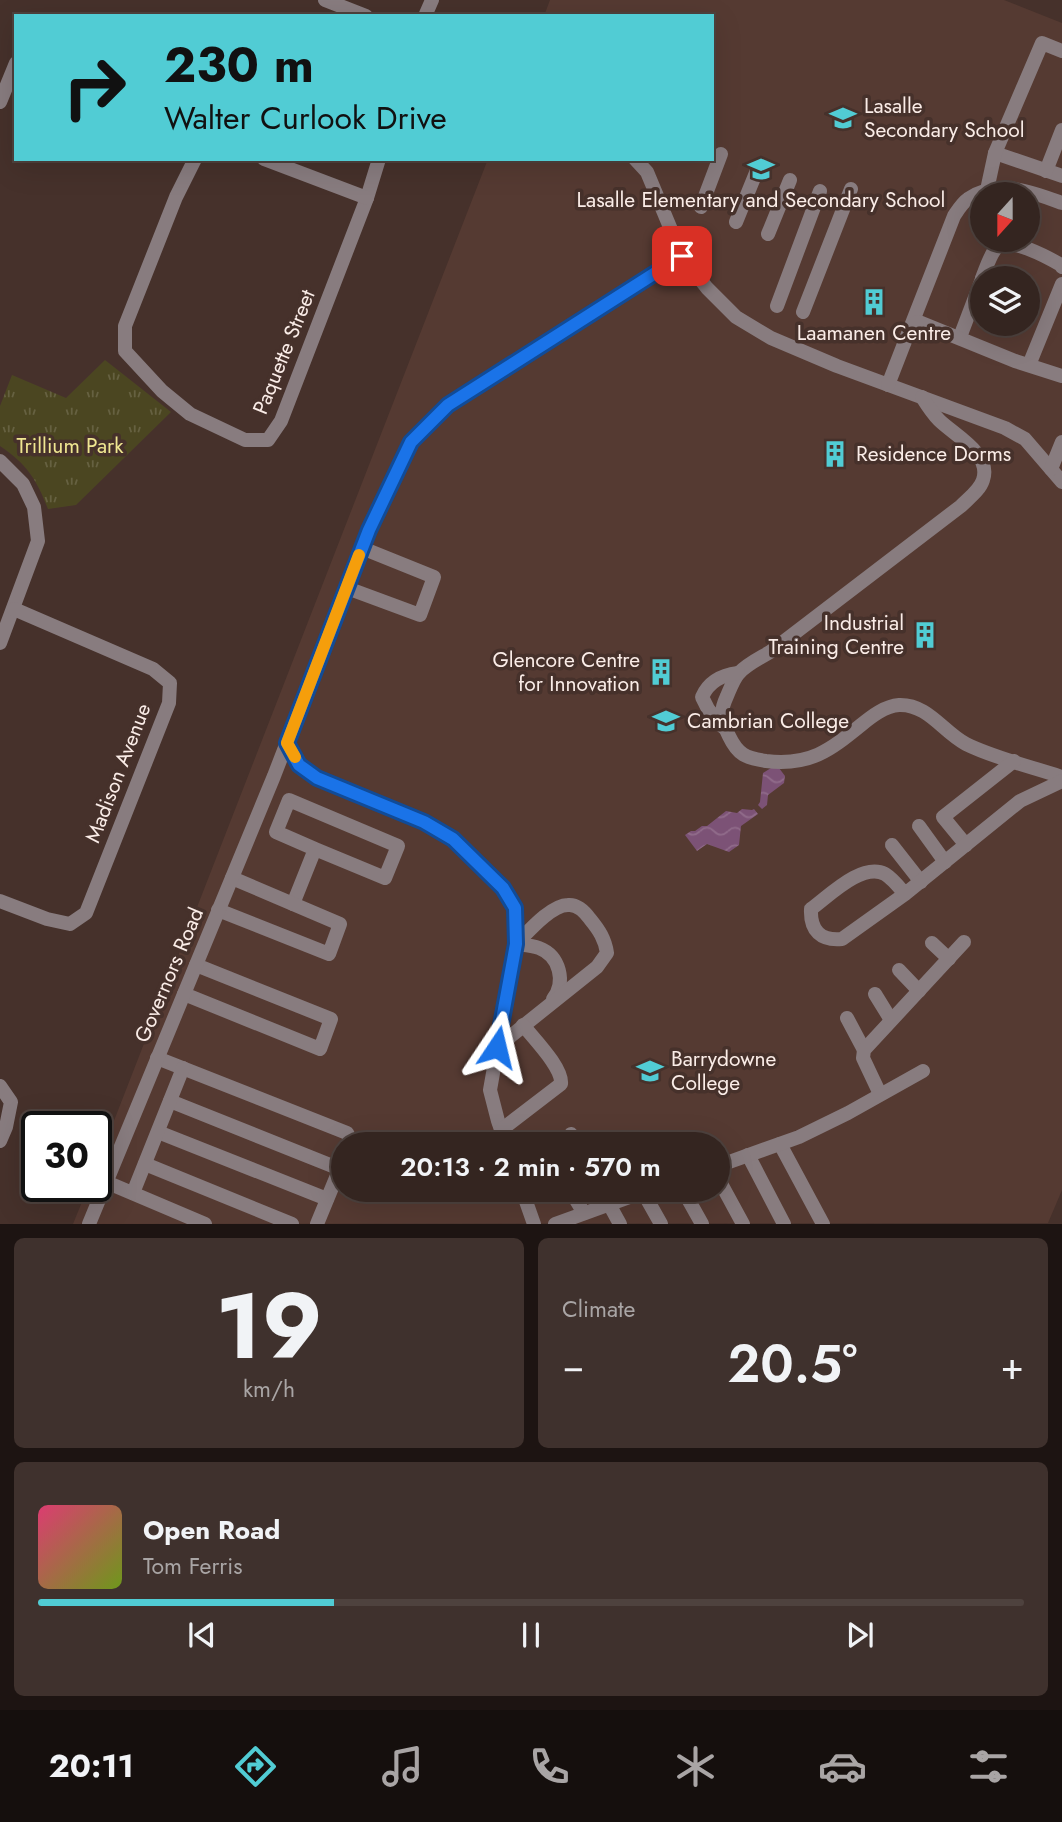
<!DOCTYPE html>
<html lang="en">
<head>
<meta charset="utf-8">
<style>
	body { margin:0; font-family:Jost,sans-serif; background:#3f312d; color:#f1f3f6; height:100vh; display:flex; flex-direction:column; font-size:26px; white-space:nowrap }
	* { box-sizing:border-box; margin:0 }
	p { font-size:23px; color:#a9a5a5 }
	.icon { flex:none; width:38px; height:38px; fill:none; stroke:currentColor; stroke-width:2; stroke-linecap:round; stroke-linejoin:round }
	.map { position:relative; height:1224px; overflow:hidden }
	.drawer { display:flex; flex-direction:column; gap:14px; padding:14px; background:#1d1412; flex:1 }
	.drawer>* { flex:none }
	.top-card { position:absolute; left:14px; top:14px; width:700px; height:147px; border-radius:0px; box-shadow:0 7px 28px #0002,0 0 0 2px #4e423e; background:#51ccd4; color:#111; overflow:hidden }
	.needle { width:46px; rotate:201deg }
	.buttons { position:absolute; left:970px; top:182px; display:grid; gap:14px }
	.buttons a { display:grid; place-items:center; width:70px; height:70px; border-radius:50%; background:#342520; box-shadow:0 7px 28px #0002,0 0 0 2px #4e423e; font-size:35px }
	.speed { position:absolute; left:21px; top:1111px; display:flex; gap:14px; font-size:35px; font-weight:700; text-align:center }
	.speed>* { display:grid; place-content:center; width:91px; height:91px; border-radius:50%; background:#342520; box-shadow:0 7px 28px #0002,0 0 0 2px #4e423e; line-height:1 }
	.speed .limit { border:4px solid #111; border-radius:10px; background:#fff; color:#111 }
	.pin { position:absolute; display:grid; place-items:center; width:60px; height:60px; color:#fff; margin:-30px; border-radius:14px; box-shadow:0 4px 10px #0006 }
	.me { position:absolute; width:77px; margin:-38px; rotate:10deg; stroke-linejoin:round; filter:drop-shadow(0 0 5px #0008) }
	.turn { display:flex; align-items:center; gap:24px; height:147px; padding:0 35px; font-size:32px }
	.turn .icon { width:91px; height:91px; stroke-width:2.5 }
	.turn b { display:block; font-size:49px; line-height:60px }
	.big { font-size:52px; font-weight:600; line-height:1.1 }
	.drawer .tile { flex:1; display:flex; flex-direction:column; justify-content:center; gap:10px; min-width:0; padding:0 24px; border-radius:10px; background:#3f312d }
	.drawer .dial { align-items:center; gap:0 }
	.dial b { font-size:91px; line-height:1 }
	.song { display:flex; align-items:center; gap:21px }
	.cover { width:84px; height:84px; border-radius:10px; background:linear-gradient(135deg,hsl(340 70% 55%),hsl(80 70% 35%)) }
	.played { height:7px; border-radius:4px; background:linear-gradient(90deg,#51ccd4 30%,#4e423e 30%) }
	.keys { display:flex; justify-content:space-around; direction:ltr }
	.heat { display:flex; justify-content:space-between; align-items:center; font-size:38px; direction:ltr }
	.drawer .tiles { flex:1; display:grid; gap:14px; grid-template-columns:1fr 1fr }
	.tile:last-child { grid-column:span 2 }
	.trip { position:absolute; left:331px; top:1132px; width:399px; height:70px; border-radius:35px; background:#342520; box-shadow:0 7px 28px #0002,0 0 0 2px #4e423e; font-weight:600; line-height:70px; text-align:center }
	.tab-bar { display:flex; height:112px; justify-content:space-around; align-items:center; background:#150f0d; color:#a9a5a5 }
	.tab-bar .icon { width:49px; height:49px }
	.tab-bar .current { color:#51ccd4 }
	.tab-bar b { font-size:32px; color:#f1f3f6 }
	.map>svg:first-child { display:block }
</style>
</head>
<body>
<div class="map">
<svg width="1062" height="1224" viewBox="0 0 1062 1224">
	<defs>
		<pattern id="grass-tufts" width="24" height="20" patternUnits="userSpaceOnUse" patternTransform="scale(1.75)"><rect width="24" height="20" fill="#4b4621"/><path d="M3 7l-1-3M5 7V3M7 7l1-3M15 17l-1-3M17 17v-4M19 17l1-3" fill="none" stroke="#666141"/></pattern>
		<pattern id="water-waves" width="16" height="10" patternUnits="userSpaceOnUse" patternTransform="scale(1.75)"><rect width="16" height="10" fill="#7c5276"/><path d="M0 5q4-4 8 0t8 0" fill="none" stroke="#906b8a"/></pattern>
	</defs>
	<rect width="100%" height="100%" fill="#46312b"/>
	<path fill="#553a32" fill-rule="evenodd" d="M 550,0 L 1004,0 L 1062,23 L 1062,1190 L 1048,1223 L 73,1224 L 88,1187 L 96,1186 L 96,1167 L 488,159 L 712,159 L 712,16 L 544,16 ZM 982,194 L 1027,194 L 1027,240 L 982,240 ZM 982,278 L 1027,278 L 1027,324 L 982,324 ZM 343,1144 L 718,1144 L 718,1190 L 343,1190 Z"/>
	<path fill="url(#grass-tufts)" d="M 105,360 L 171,412 L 76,505 L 48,509 C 37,480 26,463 0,446 L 0,406 L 12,375 L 66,398 Z"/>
	<g fill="url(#water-waves)">
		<polygon points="771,768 779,768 785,776 784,783 768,795 767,805 762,809 758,805 760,802 763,773"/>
		<polygon points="742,809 752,810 754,809 758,814 741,826 739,845 729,852 707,844 697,851 685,835 691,831 695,831 702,826 707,826 726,811 737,813"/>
	</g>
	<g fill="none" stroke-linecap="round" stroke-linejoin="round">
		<g stroke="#887c7f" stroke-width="14">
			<polyline points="325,0 366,16"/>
			<polyline points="425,16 432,0"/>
			<polyline points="0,102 16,63"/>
			<polyline points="995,153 1062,176"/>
			<polyline points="195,159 176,197 125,326 125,351 162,391 190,414 245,440 268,440 281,421 367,198 379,159"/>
			<polyline points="264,159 367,198"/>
			<polyline points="635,159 647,172 682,256 707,288 736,317 771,338 837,366 1005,428 1025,439 1062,482"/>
			<polyline points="1046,171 1062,130"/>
			<polyline points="987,190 995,153 1042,43 1062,51"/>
			<polyline points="701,207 721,154"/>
			<polyline points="736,222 758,168"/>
			<polyline points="768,234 790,180"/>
			<path d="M 982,278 C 986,269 990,254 997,247 C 1009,236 1049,258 1061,265 L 1062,267"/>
			<polyline points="777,306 820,191"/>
			<polyline points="803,312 851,189"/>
			<path d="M 909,331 L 954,216 C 958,210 962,203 968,199 C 997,178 1032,192 1062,203"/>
			<polyline points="960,337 982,279"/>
			<polyline points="1029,365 1062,284"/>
			<polyline points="888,385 909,331 915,323 919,322 1015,361 1062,376"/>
			<path d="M 922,397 C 927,405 932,413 939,420 C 954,435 992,454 983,480 C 980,490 969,498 961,506 L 770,652 C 760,658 747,664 739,673 C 734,678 730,689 727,696 C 719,713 721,720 729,736 C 738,755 746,758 766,761 C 810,766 829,751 861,725 C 872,716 885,706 899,705 C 928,704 943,732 966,744 C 994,758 1032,767 1062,777"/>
			<polyline points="0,461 23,484 34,507 38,541 0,643"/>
			<polyline points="1051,469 1062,442"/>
			<polyline points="347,588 420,615 434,577 362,548"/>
			<path d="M 723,727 L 708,709 L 702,697 C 709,681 722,675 738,673"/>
			<polyline points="287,743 299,765 317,778 424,822 453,839 503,889 515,908 516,944 490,1090 498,1121 506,1144"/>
			<polyline points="919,826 945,862"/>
			<polyline points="892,845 921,882"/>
			<polyline points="966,845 943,817 1014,761"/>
			<path d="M 905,894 C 899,887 893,879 885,874 C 862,862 829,896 811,909 C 810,931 821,941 842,939 L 905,894 L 1020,801 L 1062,781"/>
			<polyline points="0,901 47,919 70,924 86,913 169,703 170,683 153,669 14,609"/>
			<polyline points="293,904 315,849 276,832 289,800 398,846 385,878 315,849"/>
			<polyline points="218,910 329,954 340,924 232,878"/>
			<polyline points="932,943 949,959"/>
			<path d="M 516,944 C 523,945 531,945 539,948 C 560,956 566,982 553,999"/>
			<polyline points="899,970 919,991"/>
			<polyline points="184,994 320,1049 331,1019 196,965"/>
			<polyline points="875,994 891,1020"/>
			<polyline points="847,1018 864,1050"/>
			<path d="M 497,1047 L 597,967 L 607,953 C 605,939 599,930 590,919 C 585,912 578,904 568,905 C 551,905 528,932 516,944"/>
			<polyline points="157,1058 347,1133 351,1141 350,1144"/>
			<polyline points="0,1086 11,1102 6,1127 0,1141"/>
			<polyline points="880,1094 863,1058 864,1050 964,942"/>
			<polyline points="170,1101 340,1169"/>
			<path d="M 501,1130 L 561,1084 C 563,1068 534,1039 523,1025"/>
			<polyline points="158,1132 327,1199"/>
			<polyline points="571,1134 579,1144"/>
			<polyline points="780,1144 823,1224"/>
			<polyline points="748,1155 784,1224"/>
			<polyline points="145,1164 292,1224"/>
			<polyline points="718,1166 799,1137 848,1113 923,1071"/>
			<polyline points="718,1178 743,1224"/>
			<polyline points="106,1182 205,1224"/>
			<polyline points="522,1190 534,1224"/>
			<polyline points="570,1190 584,1213"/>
			<polyline points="683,1190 702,1224"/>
			<polyline points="643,1192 661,1224"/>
			<polyline points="133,1193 183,1068"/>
			<polyline points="609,1204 620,1224"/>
			<polyline points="89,1224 274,776 369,530 411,442 448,406 682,256"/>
			<polyline points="317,1224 343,1161"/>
			<polyline points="555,1224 649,1190"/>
		</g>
	</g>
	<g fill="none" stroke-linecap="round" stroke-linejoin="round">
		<defs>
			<polyline id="route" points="497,1047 516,944 515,908 503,888 453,839 424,822 317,778 299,765 287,743 369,530 411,442 448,405 682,256"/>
		</defs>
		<use href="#route" stroke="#114b97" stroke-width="18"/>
		<use href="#route" stroke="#1a73e8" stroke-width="12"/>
		<polyline stroke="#f59e0b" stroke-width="12" points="295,757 287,743 359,555"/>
	</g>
	<defs>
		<symbol id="school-bare" viewBox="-9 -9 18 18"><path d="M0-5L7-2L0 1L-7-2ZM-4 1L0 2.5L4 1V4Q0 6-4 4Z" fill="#51ccd4" stroke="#46312b" stroke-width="2.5" paint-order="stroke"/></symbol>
		<symbol id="building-bare" viewBox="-9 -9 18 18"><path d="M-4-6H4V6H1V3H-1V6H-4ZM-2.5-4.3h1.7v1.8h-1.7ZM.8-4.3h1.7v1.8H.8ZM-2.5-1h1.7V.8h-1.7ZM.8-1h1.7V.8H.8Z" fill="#51ccd4" stroke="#46312b" stroke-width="2.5" paint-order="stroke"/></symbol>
		<symbol id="university-bare" viewBox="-9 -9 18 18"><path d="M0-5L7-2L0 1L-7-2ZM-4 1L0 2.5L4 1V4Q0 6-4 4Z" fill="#51ccd4" stroke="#46312b" stroke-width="2.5" paint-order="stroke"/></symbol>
	</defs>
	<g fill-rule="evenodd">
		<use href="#school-bare" x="824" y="99" width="38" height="38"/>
		<use href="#school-bare" x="742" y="150" width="38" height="38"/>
		<use href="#building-bare" x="855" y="283" width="38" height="38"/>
		<use href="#building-bare" x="816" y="435" width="38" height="38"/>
		<use href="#building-bare" x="906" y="616" width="38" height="38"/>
		<use href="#building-bare" x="642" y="653" width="38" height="38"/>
		<use href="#university-bare" x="647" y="702" width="38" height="38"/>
		<use href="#school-bare" x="631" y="1052" width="38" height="38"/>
	</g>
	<g text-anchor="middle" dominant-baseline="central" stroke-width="7" stroke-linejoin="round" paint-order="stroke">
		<g font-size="21" fill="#faece7" stroke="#46312b" text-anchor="start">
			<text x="864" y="106">Lasalle<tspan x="864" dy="24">Secondary School</tspan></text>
			<text x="761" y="200" text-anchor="middle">Lasalle Elementary and Secondary School</text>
			<text x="874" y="333" text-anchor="middle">Laamanen Centre</text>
			<text x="856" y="454">Residence Dorms</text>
			<text x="904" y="623" text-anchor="end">Industrial<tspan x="904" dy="24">Training Centre</tspan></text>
			<text x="640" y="660" text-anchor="end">Glencore Centre<tspan x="640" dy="24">for Innovation</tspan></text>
			<text x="687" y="721">Cambrian College</text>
			<text x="671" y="1059">Barrydowne<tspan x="671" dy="24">College</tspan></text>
		</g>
		<g font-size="21" fill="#faece7" stroke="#46312b">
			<text transform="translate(284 352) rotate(-68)">Paquette Street</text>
			<text transform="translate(118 773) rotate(-69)">Madison Avenue</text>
			<text transform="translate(169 975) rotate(-67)">Governors Road</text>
		</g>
		<g font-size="21" fill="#efe691" stroke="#46312b">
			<text x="70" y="446">Trillium Park</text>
		</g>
	</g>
</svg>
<div class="buttons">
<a><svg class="needle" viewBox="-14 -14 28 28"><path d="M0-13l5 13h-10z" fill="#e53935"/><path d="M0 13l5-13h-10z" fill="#a9a5a5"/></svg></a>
<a><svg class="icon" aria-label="layers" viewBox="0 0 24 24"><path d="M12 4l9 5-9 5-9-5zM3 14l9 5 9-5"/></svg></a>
</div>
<div class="speed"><div class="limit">30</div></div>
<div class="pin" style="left:682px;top:256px;background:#d93025"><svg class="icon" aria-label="arrive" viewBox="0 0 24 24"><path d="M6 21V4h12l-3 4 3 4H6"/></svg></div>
<svg class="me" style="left:497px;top:1047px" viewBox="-20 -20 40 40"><path d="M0-17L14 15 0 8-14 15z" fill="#1a73e8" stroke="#fff" stroke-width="4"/></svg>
<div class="trip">20:13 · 2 min · 570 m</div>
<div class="top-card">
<div class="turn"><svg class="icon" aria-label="right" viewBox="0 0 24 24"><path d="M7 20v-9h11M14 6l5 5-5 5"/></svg><div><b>230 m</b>Walter Curlook Drive</div></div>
</div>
</div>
<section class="drawer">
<div class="tiles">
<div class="tile dial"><b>19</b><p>km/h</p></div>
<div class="tile"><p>Climate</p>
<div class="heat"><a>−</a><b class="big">20.5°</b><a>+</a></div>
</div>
<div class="tile">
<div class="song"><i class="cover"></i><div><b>Open Road</b><p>Tom Ferris</p></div></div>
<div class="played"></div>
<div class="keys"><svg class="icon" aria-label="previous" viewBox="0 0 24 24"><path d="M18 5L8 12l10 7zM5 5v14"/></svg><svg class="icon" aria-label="pause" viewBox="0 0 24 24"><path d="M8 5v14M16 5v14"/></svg><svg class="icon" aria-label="next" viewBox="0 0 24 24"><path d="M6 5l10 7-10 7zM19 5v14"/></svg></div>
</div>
</div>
</section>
<nav class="tab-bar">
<b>20:11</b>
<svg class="icon current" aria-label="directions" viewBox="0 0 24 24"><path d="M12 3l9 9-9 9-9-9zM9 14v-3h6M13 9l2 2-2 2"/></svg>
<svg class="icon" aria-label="music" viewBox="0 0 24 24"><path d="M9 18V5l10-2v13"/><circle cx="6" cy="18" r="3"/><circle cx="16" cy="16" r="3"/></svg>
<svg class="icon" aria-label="phone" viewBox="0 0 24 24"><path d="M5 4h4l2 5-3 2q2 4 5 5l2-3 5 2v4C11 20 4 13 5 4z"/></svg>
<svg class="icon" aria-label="climate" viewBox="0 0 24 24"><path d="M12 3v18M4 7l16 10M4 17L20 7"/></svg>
<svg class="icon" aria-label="car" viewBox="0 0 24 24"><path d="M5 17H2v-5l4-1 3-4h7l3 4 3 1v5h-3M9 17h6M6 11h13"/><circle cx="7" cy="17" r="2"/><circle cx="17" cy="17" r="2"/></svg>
<svg class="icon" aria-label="filters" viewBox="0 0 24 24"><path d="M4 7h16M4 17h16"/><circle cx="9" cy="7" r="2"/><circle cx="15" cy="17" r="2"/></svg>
</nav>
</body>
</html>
